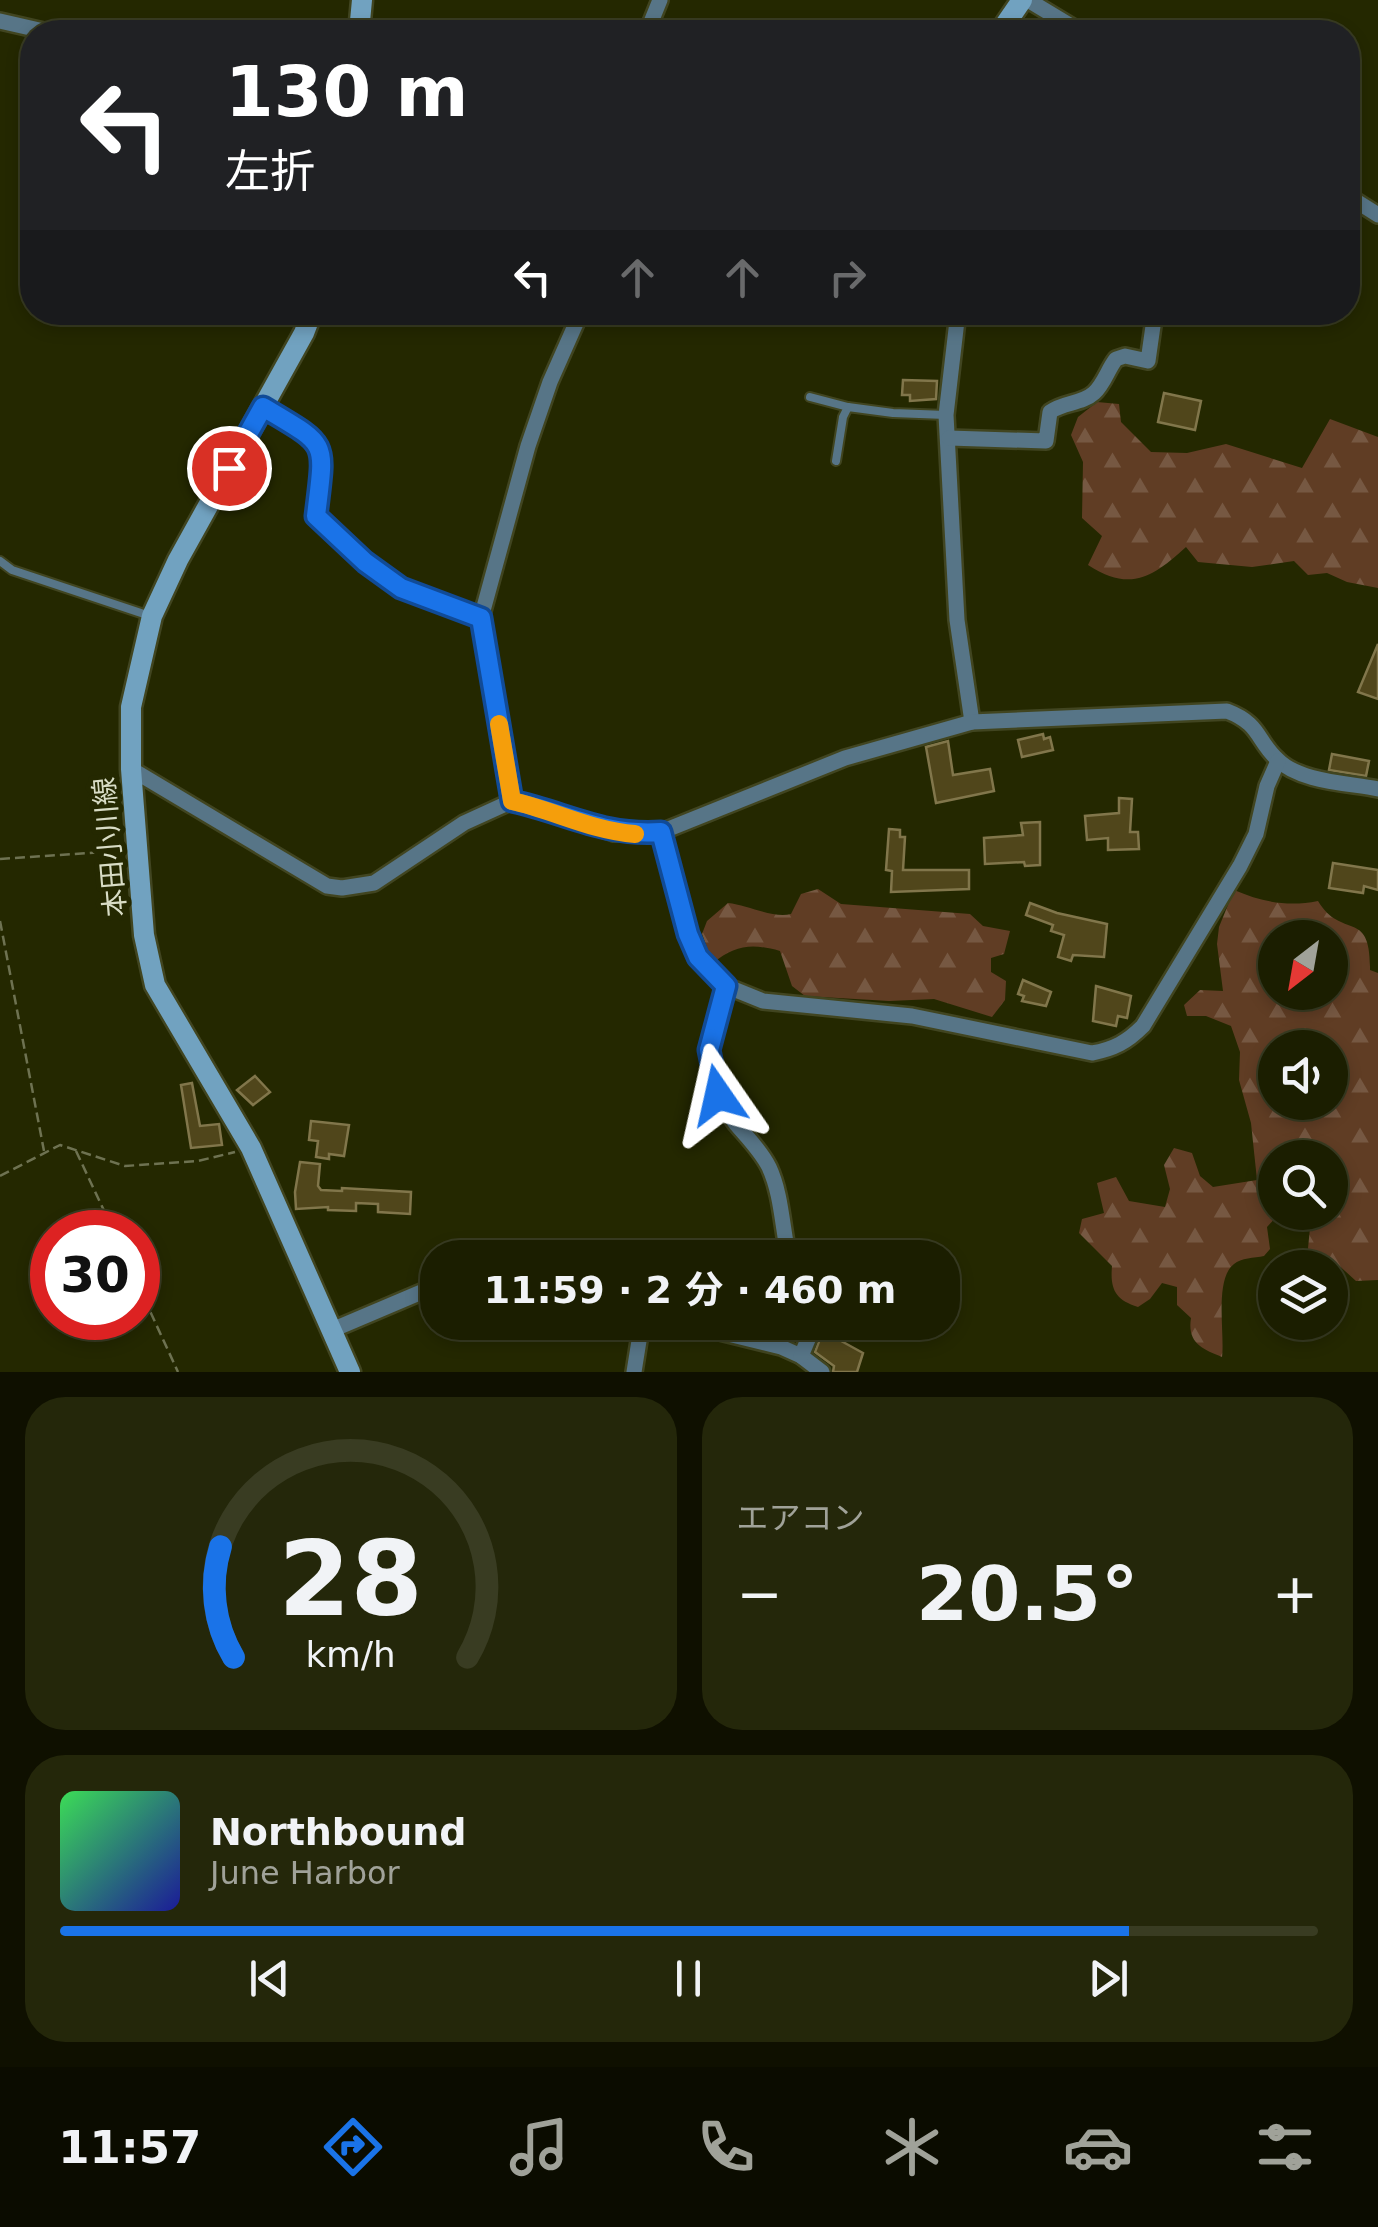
<!DOCTYPE html>
<html lang="ja">
<head>
<meta charset="utf-8">
<style>
	body { margin:0; font-family:"DejaVu Sans","Noto Sans JP",sans-serif; background:#24270a; color:#f1f3f6; height:100vh; display:flex; flex-direction:column; font-size:38px; white-space:nowrap }
	* { box-sizing:border-box; margin:0 }
	p { font-size:32px; color:#a0a299 }
	.icon { flex:none; width:55px; height:55px; fill:none; stroke:currentColor; stroke-width:2; stroke-linecap:round; stroke-linejoin:round }
	.map { position:relative; height:1372px; overflow:hidden }
	.sheet { display:flex; flex-direction:column; gap:25px; padding:25px; background:#0f1000; flex:1 }
	.sheet>* { flex:none }
	.banner { position:absolute; left:20px; top:20px; width:1340px; height:305px; border-radius:40px; box-shadow:0 5px 15px #0003,0 0 0 2px #393c22; background:#202124; color:#fff; overflow:hidden }
	.needle { width:65px; rotate:211deg }
	.controls { position:absolute; left:1258px; top:920px; display:grid; gap:20px }
	.controls a { display:grid; place-items:center; width:90px; height:90px; border-radius:50%; background:#1b1e00; box-shadow:0 5px 15px #0003,0 0 0 2px #393c22; font-size:50px }
	.speed { position:absolute; left:30px; top:1210px; display:flex; gap:20px; font-size:50px; font-weight:700; text-align:center }
	.speed>* { display:grid; place-content:center; width:130px; height:130px; border-radius:50%; background:#1b1e00; box-shadow:0 5px 15px #0003,0 0 0 2px #393c22; line-height:1 }
	.speed .limit { border:15px solid #d22; background:#fff; color:#111 }
	.pin { position:absolute; display:grid; place-items:center; width:85px; height:85px; color:#fff; margin:-42px; border:5px solid #fff; border-radius:50%; box-shadow:0 2px 10px #0007 }
	.me { position:absolute; width:110px; margin:-55px; rotate:349deg; stroke-linejoin:round; filter:drop-shadow(0 0 8px #0008) }
	.turn { display:flex; align-items:center; gap:35px; height:210px; padding:0 40px; font-size:45px }
	.turn .icon { width:130px; height:130px; stroke-width:2.5 }
	.turn b { display:block; font-size:70px; line-height:85px }
	.lanes { display:flex; align-items:center; height:95px; padding:0 40px; background:#0003; justify-content:center; gap:50px; direction:ltr }
	.lanes .off { opacity:.35 }
	.big { font-size:75px; font-weight:700; line-height:1.1 }
	.sheet .tile { flex:1; display:flex; flex-direction:column; justify-content:center; gap:15px; min-width:0; padding:0 35px; border-radius:40px; background:#24270a }
	.sheet .dial { align-items:center; gap:0 }
	.dial svg { height:260px; overflow:visible; fill:none; stroke:#393c22; stroke-width:7; stroke-linecap:round; text-anchor:middle }
	.dial text { fill:#f1f3f6; stroke:none }
	.song { display:flex; align-items:center; gap:30px }
	.cover { width:120px; height:120px; border-radius:15px; background:linear-gradient(135deg,hsl(130 70% 55%),hsl(240 70% 35%)) }
	.played { height:10px; border-radius:5px; background:linear-gradient(90deg,#1a73e8 85%,#393c22 85%) }
	.keys { display:flex; justify-content:space-around; direction:ltr }
	.heat { display:flex; justify-content:space-between; align-items:center; font-size:55px; direction:ltr }
	.sheet .tiles { flex:1; display:grid; gap:25px; grid-template-columns:1fr 1fr }
	.tile:last-child { grid-column:span 2 }
	.trip { position:absolute; left:420px; top:1240px; width:540px; height:100px; border-radius:40px; background:#1b1e00; box-shadow:0 5px 15px #0003,0 0 0 2px #393c22; font-weight:700; line-height:100px; text-align:center }
	.tab-bar { display:flex; height:160px; justify-content:space-around; align-items:center; background:#0b0c00; color:#a0a299 }
	.tab-bar .icon { width:70px; height:70px }
	.tab-bar .active { color:#1a73e8 }
	.tab-bar b { font-size:45px; color:#f1f3f6 }
	.map>svg:first-child { display:block }
</style>
</head>
<body>
<div class="map">
<svg width="1378" height="1372" viewBox="0 0 1378 1372">
	<defs>
		<pattern id="forest-firs" width="22" height="20" patternUnits="userSpaceOnUse" patternTransform="scale(2.5)"><rect width="22" height="20" fill="#603d24"/><path d="M5 1l3.5 6h-7zM16 11l3.5 6h-7z" fill="#765842"/></pattern>
	</defs>
	<rect width="100%" height="100%" fill="#242800"/>
	<g fill="url(#forest-firs)" fill-rule="evenodd">
		<path d="M 1097,402 L 1119,404 L 1121,422 L 1151,452 L 1187,453 L 1226,444 L 1302,468 L 1330,419 L 1378,437 L 1378,588 L 1347,582 L 1327,573 L 1308,575 L 1294,561 L 1252,567 L 1198,562 L 1186,547 C 1152,578 1130,592 1088,565 L 1102,536 L 1082,518 L 1083,462 L 1071,435 L 1078,417 Z"/>
		<path d="M 818,889 L 841,904 L 970,914 L 983,926 L 1010,931 L 1004,954 L 991,958 L 991,972 L 1006,981 L 1005,1000 L 992,1017 L 934,999 L 889,1001 L 805,996 L 792,986 L 780,951 C 752,943 735,945 713,963 L 702,934 L 707,921 L 728,903 C 748,905 774,919 791,914 L 801,894 Z"/>
		<path d="M 1234,890 C 1262,902 1288,907 1318,901 C 1342,941 1371,907 1370,970 L 1378,973 L 1378,1280 L 1356,1281 L 1334,1261 L 1307,1259 L 1311,1217 L 1304,1213 L 1330,1212 L 1330,1158 L 1275,1158 L 1275,1212 L 1280,1213 L 1267,1227 L 1270,1249 L 1264,1256 C 1254,1258 1241,1258 1234,1264 C 1214,1279 1225,1334 1222,1357 C 1202,1349 1187,1343 1191,1318 L 1177,1305 L 1177,1287 L 1162,1283 L 1150,1299 L 1138,1307 C 1115,1300 1110,1289 1112,1266 L 1079,1233 L 1082,1219 L 1104,1213 L 1097,1183 L 1116,1177 L 1129,1201 L 1165,1207 L 1170,1189 L 1164,1165 L 1174,1148 L 1192,1153 L 1200,1176 L 1213,1187 L 1257,1180 L 1251,1123 L 1239,1080 L 1240,1052 L 1231,1026 L 1206,1016 L 1187,1016 L 1184,1005 L 1200,990 L 1223,991 L 1217,944 L 1219,927 ZM 1275,938 L 1330,938 L 1330,992 L 1275,992 ZM 1275,1048 L 1330,1048 L 1330,1102 L 1275,1102 Z"/>
	</g>
	<g fill="#50461b" stroke="#81764b" stroke-width="2.5">
		<polygon points="903,380 937,381 936,399 910,401 910,395 902,395"/>
		<polygon points="1164,393 1201,401 1195,430 1158,422"/>
		<polygon points="1378,644 1378,699 1358,692"/>
		<polygon points="1043,734 1044,739 1050,737 1053,750 1022,757 1018,740"/>
		<polygon points="948,741 953,775 990,769 994,791 936,803 926,747"/>
		<polygon points="1332,754 1369,761 1366,776 1329,770"/>
		<polygon points="1119,798 1132,799 1130,832 1138,832 1139,849 1108,850 1108,838 1087,840 1085,816 1119,813"/>
		<polygon points="1040,822 1040,865 1025,866 1024,862 985,864 984,838 1023,835 1021,823"/>
		<polygon points="889,829 900,830 900,837 905,837 903,870 969,870 969,889 891,892 892,871 886,870"/>
		<polygon points="1333,863 1378,870 1378,890 1364,886 1363,893 1329,888"/>
		<polygon points="1030,903 1057,913 1107,924 1104,957 1073,955 1071,961 1058,957 1064,935 1051,931 1053,925 1026,915"/>
		<polygon points="1023,980 1051,992 1046,1006 1022,1001 1024,996 1018,994"/>
		<polygon points="1096,986 1131,996 1127,1018 1118,1016 1116,1026 1093,1021"/>
		<polygon points="255,1076 270,1092 253,1105 237,1090"/>
		<polygon points="192,1083 200,1126 219,1124 222,1145 191,1148 181,1085"/>
		<polygon points="311,1121 349,1125 344,1156 329,1154 329,1159 316,1157 318,1141 309,1140"/>
		<polygon points="300,1162 320,1164 318,1186 321,1190 342,1191 342,1188 411,1192 410,1214 378,1212 378,1204 356,1203 356,1211 328,1210 328,1207 296,1209 295,1192"/>
		<polygon points="823,1331 863,1353 857,1372 833,1372 834,1366 815,1352"/>
	</g>
	<g fill="none" stroke-linecap="round" stroke-linejoin="round">
		<defs>
			<g id="service">
				<polyline points="716,315 717,312"/>
				<polyline points="810,397 848,407"/>
				<polyline points="836,461 843,417 848,407 893,413 946,415"/>
				<polyline points="0,561 12,570 150,616"/>
			</g>
			<g id="minor">
				<polyline points="1028,0 1081,32"/>
				<polyline points="0,21 48,32"/>
				<polyline points="647,32 660,0"/>
				<polyline points="1348,196 1378,215"/>
				<polyline points="958,312 946,415 957,620 972,722"/>
				<path d="M 263,407 C 330,448 324,439 316,516 L 365,562 L 401,588 L 481,618"/>
				<path d="M 949,438 L 1046,441 L 1050,412 C 1063,402 1082,404 1094,393 C 1104,384 1108,369 1116,359 L 1125,356 L 1148,361 L 1155,312"/>
				<path d="M 131,769 L 327,886 L 342,888 L 374,883 L 464,823 L 512,801 L 547,809 L 614,833 L 661,832 L 845,758 L 972,722 L 1227,711 C 1261,724 1256,740 1278,760 C 1300,782 1349,783 1378,789"/>
				<polyline points="512,801 481,618 528,446 550,382 581,312"/>
				<path d="M 661,832 L 688,934 L 699,957 L 726,986 L 763,1001 L 912,1016 L 1092,1053 C 1114,1049 1127,1042 1143,1026 L 1240,866 L 1256,834 L 1267,786 L 1278,761"/>
				<path d="M 726,986 C 710,1039 698,1076 736,1124 C 748,1138 761,1151 769,1167 C 782,1195 782,1228 789,1258"/>
				<polyline points="679,1322 781,1347 801,1356 822,1372"/>
				<polyline points="332,1330 438,1285"/>
				<polyline points="801,1356 812,1330 812,1322"/>
				<polyline points="634,1372 642,1322"/>
			</g>
			<g id="secondary">
				<polyline points="359,32 362,0"/>
				<polyline points="1000,32 1022,0"/>
				<polyline points="312,312 304,333 178,560 152,616 131,707 131,769 144,935 155,985 251,1148 350,1372"/>
			</g>
		</defs>
		<use href="#service" stroke="#414520" stroke-width="12"/>
		<use href="#minor" stroke="#414520" stroke-width="20"/>
		<use href="#secondary" stroke="#414520" stroke-width="25"/>
		<g stroke="#6e7251" stroke-width="2.5" stroke-dasharray="10 5" stroke-linecap="butt">
			<polyline points="0,859 118,851"/>
			<polyline points="0,921 44,1151"/>
			<polyline points="76,1151 114,1232"/>
			<polyline points="0,1176 60,1145 125,1166 198,1161 235,1152"/>
			<polyline points="138,1285 178,1372"/>
		</g>
		<use href="#service" stroke="#577587" stroke-width="8"/>
		<use href="#minor" stroke="#577587" stroke-width="15"/>
		<use href="#secondary" stroke="#71a2c0" stroke-width="20"/>
	</g>
	<g fill="none" stroke-linecap="round" stroke-linejoin="round">
		<defs>
			<path id="route" d="M 229,468 L 263,407 C 330,447 325,439 316,516 L 365,562 L 401,588 L 481,618 L 512,801 C 567,813 602,836 661,832 L 688,934 L 698,957 L 726,986 L 709,1050 L 718,1095"/>
		</defs>
		<use href="#route" stroke="#114b97" stroke-width="25"/>
		<use href="#route" stroke="#1a73e8" stroke-width="18"/>
		<path stroke="#f59e0b" stroke-width="18" d="M 499,724 L 512,801 C 553,810 592,831 635,834"/>
	</g>
	<g text-anchor="middle" dominant-baseline="central" stroke-width="10" stroke-linejoin="round" paint-order="stroke">
		<g font-size="28" fill="#d8dcc5" stroke="#242800">
			<text transform="translate(110 847) rotate(-95)">本田小川線</text>
		</g>
	</g>
</svg>
<div class="controls">
<a><svg class="needle" viewBox="-14 -14 28 28"><path d="M0-13l5 13h-10z" fill="#e53935"/><path d="M0 13l5-13h-10z" fill="#a0a299"/></svg></a>
<a><svg class="icon" aria-label="sound" viewBox="0 0 24 24"><path d="M4 9h4l5-4v14l-5-4H4zM17 9q2 3 0 6"/></svg></a>
<a><svg class="icon" aria-label="search" viewBox="0 0 24 24"><circle cx="10" cy="10" r="6"/><path d="M15 15l6 6"/></svg></a>
<a><svg class="icon" aria-label="layers" viewBox="0 0 24 24"><path d="M12 4l9 5-9 5-9-5zM3 14l9 5 9-5"/></svg></a>
</div>
<div class="speed"><div class="limit">30</div></div>
<div class="pin" style="left:229px;top:468px;background:#d93025"><svg class="icon" aria-label="arrive" viewBox="0 0 24 24"><path d="M6 21V4h12l-3 4 3 4H6"/></svg></div>
<svg class="me" style="left:718px;top:1095px" viewBox="-20 -20 40 40"><path d="M0-17L14 15 0 8-14 15z" fill="#1a73e8" stroke="#fff" stroke-width="4"/></svg>
<div class="trip">11:59 · 2 分 · 460 m</div>
<div class="banner">
<div class="turn"><svg class="icon" aria-label="left" viewBox="0 0 24 24"><path d="M17 20v-9H6M10 6l-5 5 5 5"/></svg><div><b>130 m</b>左折</div></div>
<div class="lanes"><svg class="icon" aria-label="left" viewBox="0 0 24 24"><path d="M17 20v-9H6M10 6l-5 5 5 5"/></svg><svg class="icon off" aria-label="ahead" viewBox="0 0 24 24"><path d="M12 20V5M6 11l6-6 6 6"/></svg><svg class="icon off" aria-label="ahead" viewBox="0 0 24 24"><path d="M12 20V5M6 11l6-6 6 6"/></svg><svg class="icon off" aria-label="right" viewBox="0 0 24 24"><path d="M7 20v-9h11M14 6l5 5-5 5"/></svg></div>
</div>
</div>
<section class="sheet">
<div class="tiles">
<div class="tile dial"><svg viewBox="0 0 100 80">
<path d="M14 69A42 42 0 1 1 86 69"/>
<path d="M14 69A42 42 0 0 1 10 35" stroke="#1a73e8"/>
<text x="50" y="56" font-size="32" font-weight="700">28</text>
<text x="50" y="72" font-size="11">km/h</text>
</svg></div>
<div class="tile"><p>エアコン</p>
<div class="heat"><a>−</a><b class="big">20.5°</b><a>+</a></div>
</div>
<div class="tile">
<div class="song"><i class="cover"></i><div><b>Northbound</b><p>June Harbor</p></div></div>
<div class="played"></div>
<div class="keys"><svg class="icon" aria-label="previous" viewBox="0 0 24 24"><path d="M18 5L8 12l10 7zM5 5v14"/></svg><svg class="icon" aria-label="pause" viewBox="0 0 24 24"><path d="M8 5v14M16 5v14"/></svg><svg class="icon" aria-label="next" viewBox="0 0 24 24"><path d="M6 5l10 7-10 7zM19 5v14"/></svg></div>
</div>
</div>
</section>
<nav class="tab-bar">
<b>11:57</b>
<svg class="icon active" aria-label="directions" viewBox="0 0 24 24"><path d="M12 3l9 9-9 9-9-9zM9 14v-3h6M13 9l2 2-2 2"/></svg>
<svg class="icon" aria-label="music" viewBox="0 0 24 24"><path d="M9 18V5l10-2v13"/><circle cx="6" cy="18" r="3"/><circle cx="16" cy="16" r="3"/></svg>
<svg class="icon" aria-label="phone" viewBox="0 0 24 24"><path d="M5 4h4l2 5-3 2q2 4 5 5l2-3 5 2v4C11 20 4 13 5 4z"/></svg>
<svg class="icon" aria-label="climate" viewBox="0 0 24 24"><path d="M12 3v18M4 7l16 10M4 17L20 7"/></svg>
<svg class="icon" aria-label="car" viewBox="0 0 24 24"><path d="M5 17H2v-5l4-1 3-4h7l3 4 3 1v5h-3M9 17h6M6 11h13"/><circle cx="7" cy="17" r="2"/><circle cx="17" cy="17" r="2"/></svg>
<svg class="icon" aria-label="filters" viewBox="0 0 24 24"><path d="M4 7h16M4 17h16"/><circle cx="9" cy="7" r="2"/><circle cx="15" cy="17" r="2"/></svg>
</nav>
</body>
</html>
